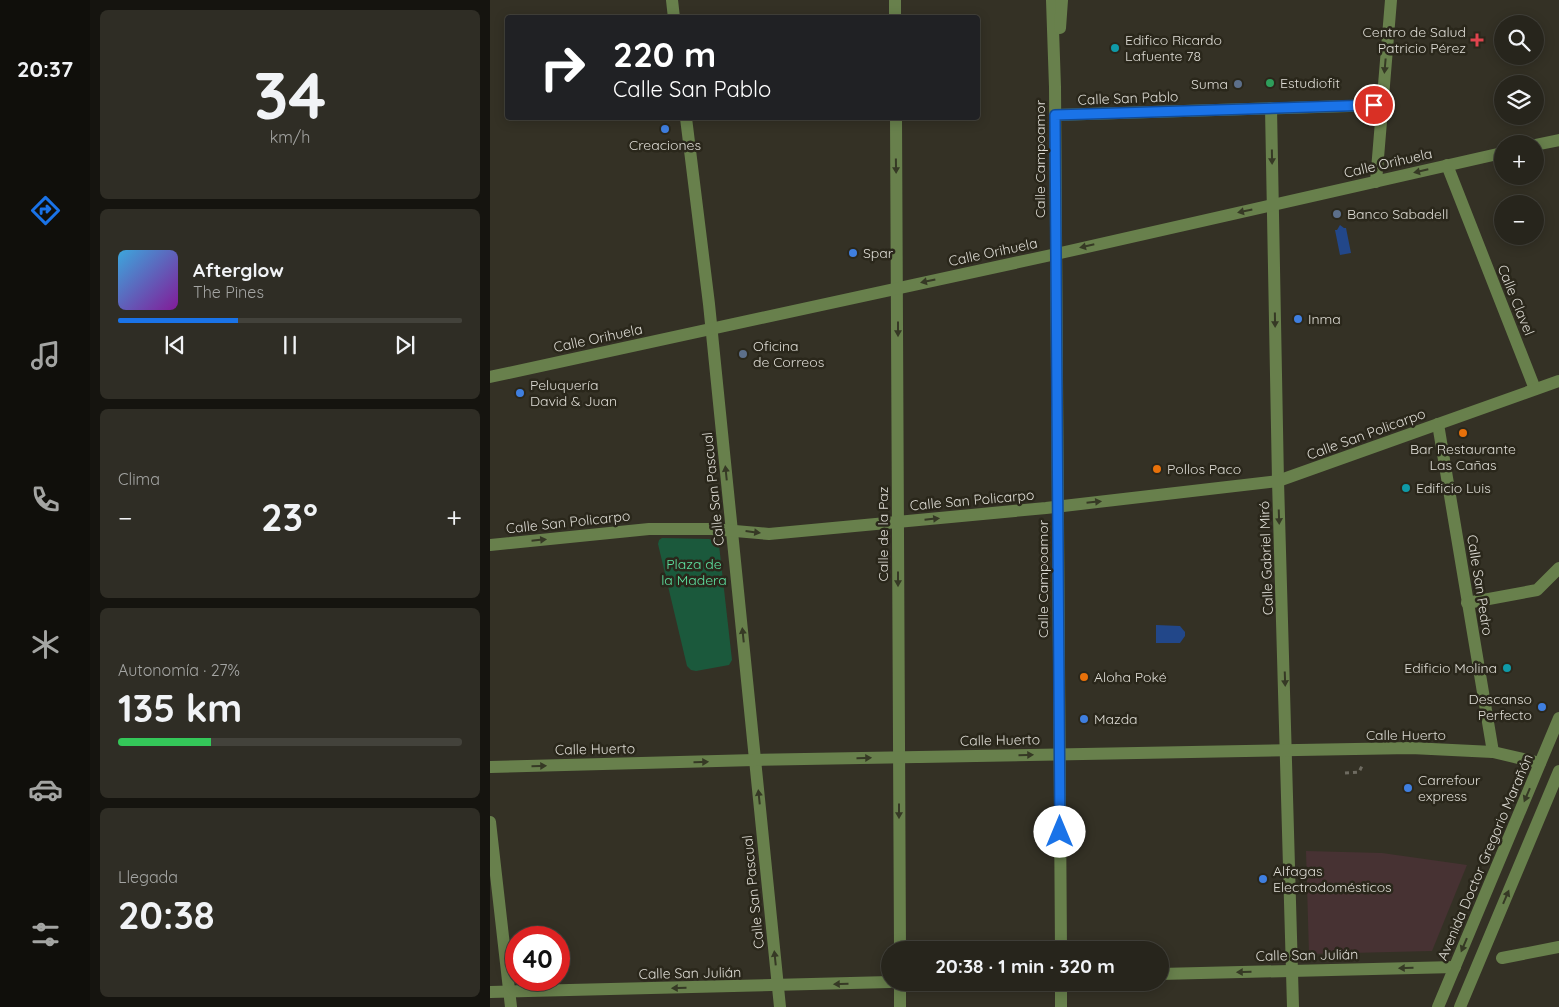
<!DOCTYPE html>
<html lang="es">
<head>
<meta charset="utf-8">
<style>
	body { margin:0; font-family:Quicksand,sans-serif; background:#2f2d25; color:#f1f3f6; height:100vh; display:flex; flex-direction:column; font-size:19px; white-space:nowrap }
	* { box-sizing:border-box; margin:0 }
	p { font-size:16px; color:#a4a5a3 }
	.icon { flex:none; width:28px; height:28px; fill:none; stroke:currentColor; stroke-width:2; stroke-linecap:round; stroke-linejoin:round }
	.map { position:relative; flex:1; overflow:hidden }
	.panel { display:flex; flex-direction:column; gap:10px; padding:10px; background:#15140f; width:400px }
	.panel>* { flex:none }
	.top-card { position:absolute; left:15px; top:15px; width:475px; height:105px; border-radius:5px; box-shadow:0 2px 12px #0003,0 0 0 1px #43423b; background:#202124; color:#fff; overflow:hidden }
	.tools { position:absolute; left:1004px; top:15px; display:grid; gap:10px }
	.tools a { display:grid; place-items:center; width:50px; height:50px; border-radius:50%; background:#27251c; box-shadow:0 2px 12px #0003,0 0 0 1px #43423b; font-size:25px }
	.speed { position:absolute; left:15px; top:926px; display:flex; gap:10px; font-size:25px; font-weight:700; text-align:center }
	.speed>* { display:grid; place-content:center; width:65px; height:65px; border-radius:50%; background:#27251c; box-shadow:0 2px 12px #0003,0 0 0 1px #43423b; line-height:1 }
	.speed .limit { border:8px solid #d22; background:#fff; color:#111 }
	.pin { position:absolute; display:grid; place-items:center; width:42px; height:42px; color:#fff; margin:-21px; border:2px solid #fff; border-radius:50%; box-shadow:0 1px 5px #0007 }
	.me { position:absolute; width:55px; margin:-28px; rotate:0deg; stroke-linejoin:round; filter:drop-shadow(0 0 4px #0008) }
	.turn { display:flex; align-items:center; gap:18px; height:105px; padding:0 25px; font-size:22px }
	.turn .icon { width:65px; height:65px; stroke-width:2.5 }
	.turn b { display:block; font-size:35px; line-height:42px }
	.big { font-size:38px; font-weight:800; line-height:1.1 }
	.panel .widget { flex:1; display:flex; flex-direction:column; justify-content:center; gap:8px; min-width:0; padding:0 18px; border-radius:8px; background:#2f2d25 }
	.panel .dial { align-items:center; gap:0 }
	.dial b { font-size:65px; line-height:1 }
	.song { display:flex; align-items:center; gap:15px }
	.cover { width:60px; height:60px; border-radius:8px; background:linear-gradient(135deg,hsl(200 70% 55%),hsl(290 70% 35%)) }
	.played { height:5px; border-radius:2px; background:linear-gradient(90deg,#1a73e8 35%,#43423b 35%) }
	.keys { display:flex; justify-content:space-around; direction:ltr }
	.heat { display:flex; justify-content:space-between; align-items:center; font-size:28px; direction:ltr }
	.charge { height:8px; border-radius:4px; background:linear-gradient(90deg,#34c759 27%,#43423b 0) }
	.trip { position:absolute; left:391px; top:941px; width:288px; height:50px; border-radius:25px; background:#27251c; box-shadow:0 2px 12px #0003,0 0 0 1px #43423b; font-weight:800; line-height:50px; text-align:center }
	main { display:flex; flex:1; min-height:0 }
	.dock { display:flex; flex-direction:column; width:90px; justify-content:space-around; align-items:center; background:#100f0b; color:#a4a5a3 }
	.dock .icon { width:35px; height:35px }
	.dock .selected { color:#1a73e8 }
	.dock b { font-size:22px; color:#f1f3f6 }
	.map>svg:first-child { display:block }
</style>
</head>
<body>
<main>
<nav class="dock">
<b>20:37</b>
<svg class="icon selected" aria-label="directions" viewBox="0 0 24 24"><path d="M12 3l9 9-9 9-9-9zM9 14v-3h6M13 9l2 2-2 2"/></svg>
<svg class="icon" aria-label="music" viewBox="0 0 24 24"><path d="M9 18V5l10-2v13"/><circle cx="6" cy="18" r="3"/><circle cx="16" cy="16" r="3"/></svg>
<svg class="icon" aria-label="phone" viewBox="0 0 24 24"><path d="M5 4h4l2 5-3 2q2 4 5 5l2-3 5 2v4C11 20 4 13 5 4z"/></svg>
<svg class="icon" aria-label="climate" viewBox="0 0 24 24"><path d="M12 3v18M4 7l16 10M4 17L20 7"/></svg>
<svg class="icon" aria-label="car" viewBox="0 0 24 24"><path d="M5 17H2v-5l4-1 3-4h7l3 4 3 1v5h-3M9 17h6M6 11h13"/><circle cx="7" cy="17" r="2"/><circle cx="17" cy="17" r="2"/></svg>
<svg class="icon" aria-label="filters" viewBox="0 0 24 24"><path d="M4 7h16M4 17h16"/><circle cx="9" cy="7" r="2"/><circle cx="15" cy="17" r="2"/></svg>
</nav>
<section class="panel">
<div class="widget dial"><b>34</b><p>km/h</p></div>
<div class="widget">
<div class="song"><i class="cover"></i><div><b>Afterglow</b><p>The Pines</p></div></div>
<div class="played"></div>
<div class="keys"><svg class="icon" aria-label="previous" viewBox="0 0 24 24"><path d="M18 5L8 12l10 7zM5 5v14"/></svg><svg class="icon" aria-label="pause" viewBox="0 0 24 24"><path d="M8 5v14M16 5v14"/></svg><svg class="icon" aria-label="next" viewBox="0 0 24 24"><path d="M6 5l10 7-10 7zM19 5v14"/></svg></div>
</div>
<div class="widget"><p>Clima</p>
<div class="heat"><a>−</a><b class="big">23°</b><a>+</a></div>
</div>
<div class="widget"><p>Autonomía · 27%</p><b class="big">135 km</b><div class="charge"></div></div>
<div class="widget"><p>Llegada</p><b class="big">20:38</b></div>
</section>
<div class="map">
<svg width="1069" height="1007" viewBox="0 0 1069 1007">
	<rect width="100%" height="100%" fill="#343125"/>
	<polygon fill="#473233" points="816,851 892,853 977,865 942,951 819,954"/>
	<polygon fill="#1b593c" points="172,538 219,539 225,541 229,545 242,660 239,665 206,671 201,670 197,666 168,544 169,540"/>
	<g fill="#224789">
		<polygon points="850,225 854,228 856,228 861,253 850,255 845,230 847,230"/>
		<polygon points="666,625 690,626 695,632 695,636 690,643 666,643"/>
	</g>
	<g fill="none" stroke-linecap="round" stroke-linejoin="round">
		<polyline stroke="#6e6b61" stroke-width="3" stroke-dasharray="4 4" stroke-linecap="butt" points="855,773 869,772 872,766"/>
		<g stroke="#68804c" stroke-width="12">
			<polyline points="182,0 184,18"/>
			<polyline points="405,0 405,18"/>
			<polyline points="562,0 565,87 571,950"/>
			<polyline points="570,28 572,0"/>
			<polyline points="781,108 788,481 803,1007"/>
			<polyline points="565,115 892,105"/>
			<polyline points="196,118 219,304 290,1007"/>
			<polyline points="406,118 410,950"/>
			<polyline points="1045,145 1069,140"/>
			<polyline points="957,165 1045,389"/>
			<polyline points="886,182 901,0"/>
			<polyline points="0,377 566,254 1012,153"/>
			<polyline points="948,424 1003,752"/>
			<polyline points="0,545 159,529 222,529 279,534 556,508 788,481 1069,381"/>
			<polyline points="977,603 1047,590 1069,568"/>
			<polyline points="0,767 265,760 921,748 1003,752 1050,763"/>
			<polyline points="0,822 21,1007"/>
			<polyline points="1012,958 1069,947"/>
			<polyline points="670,974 965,967"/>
			<polyline points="571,982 571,1007"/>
			<polyline points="0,992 400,982"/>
			<polyline points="410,1007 410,982"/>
			<polyline points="948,1007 1069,718"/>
			<polyline points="970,1007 1069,771"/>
		</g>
	</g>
	<defs><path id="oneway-solid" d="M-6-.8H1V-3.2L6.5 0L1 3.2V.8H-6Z" transform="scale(1.25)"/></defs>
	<g fill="#363925">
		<use href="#oneway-solid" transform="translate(895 66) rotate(95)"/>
		<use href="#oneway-solid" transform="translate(782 157) rotate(89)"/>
		<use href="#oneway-solid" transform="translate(406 166) rotate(89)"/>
		<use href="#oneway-solid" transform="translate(931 171) rotate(167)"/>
		<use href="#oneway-solid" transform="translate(755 211) rotate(168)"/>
		<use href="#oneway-solid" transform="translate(597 246) rotate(167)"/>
		<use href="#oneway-solid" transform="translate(438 281) rotate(168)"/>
		<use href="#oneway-solid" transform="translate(785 320) rotate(89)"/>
		<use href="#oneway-solid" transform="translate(408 329) rotate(90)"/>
		<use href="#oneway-solid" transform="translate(236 473) rotate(-96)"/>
		<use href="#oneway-solid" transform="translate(604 502) rotate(-6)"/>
		<use href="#oneway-solid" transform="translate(789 517) rotate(88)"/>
		<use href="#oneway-solid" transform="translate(442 519) rotate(-6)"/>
		<use href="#oneway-solid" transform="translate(263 532) rotate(7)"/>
		<use href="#oneway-solid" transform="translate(49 540) rotate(-6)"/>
		<use href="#oneway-solid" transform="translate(408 579) rotate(90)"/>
		<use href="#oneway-solid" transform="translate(253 635) rotate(-96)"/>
		<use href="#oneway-solid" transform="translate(795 679) rotate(88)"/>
		<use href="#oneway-solid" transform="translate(536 755) rotate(-1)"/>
		<use href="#oneway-solid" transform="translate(374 758) rotate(-1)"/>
		<use href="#oneway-solid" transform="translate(211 762) rotate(-1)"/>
		<use href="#oneway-solid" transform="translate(49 766) rotate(-1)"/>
		<use href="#oneway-solid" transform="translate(1037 795) rotate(113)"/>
		<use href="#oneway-solid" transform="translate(269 797) rotate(-96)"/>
		<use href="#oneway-solid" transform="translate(409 811) rotate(90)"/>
		<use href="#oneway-solid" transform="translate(1016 897) rotate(-67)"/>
		<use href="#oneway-solid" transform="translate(974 945) rotate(113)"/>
		<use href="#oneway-solid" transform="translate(285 958) rotate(-96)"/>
		<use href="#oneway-solid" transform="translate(916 968) rotate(179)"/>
		<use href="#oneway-solid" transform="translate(754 972) rotate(179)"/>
		<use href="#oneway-solid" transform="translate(351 984) rotate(178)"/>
		<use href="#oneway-solid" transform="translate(189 988) rotate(179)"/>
	</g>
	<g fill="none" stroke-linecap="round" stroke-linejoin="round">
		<defs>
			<polyline id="route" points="570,832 565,115 884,105"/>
		</defs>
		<use href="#route" stroke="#114b97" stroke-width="12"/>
		<use href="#route" stroke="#1a73e8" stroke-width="9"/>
	</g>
	<path fill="#e0444e" stroke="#2a271b" stroke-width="2" d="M984.5 32.5h5v5h5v5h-5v5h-5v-5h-5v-5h5z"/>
	<g fill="#0f9aa8" stroke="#2a271b" stroke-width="2">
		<circle cx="625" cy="48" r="5"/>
		<circle cx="916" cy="488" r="5"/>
		<circle cx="1017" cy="668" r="5"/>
	</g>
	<circle fill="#2e9e5b" stroke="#2a271b" stroke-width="2" cx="780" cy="83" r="5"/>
	<g fill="#5c6f8a" stroke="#2a271b" stroke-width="2">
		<circle cx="748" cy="84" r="5"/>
		<circle cx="847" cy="214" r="5"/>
		<circle cx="253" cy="354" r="5"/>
	</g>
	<g fill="#3f7fe0" stroke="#2a271b" stroke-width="2">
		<circle cx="175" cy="129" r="5"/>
		<circle cx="363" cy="253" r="5"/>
		<circle cx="808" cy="319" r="5"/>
		<circle cx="30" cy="393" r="5"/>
		<circle cx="1052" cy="707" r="5"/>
		<circle cx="594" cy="719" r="5"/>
		<circle cx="918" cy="788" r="5"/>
		<circle cx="773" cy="879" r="5"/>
	</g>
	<g fill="#e8710a" stroke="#2a271b" stroke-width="2">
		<circle cx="973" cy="433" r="5"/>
		<circle cx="667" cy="469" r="5"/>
		<circle cx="594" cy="677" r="5"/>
	</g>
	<g text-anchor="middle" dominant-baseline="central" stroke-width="5" stroke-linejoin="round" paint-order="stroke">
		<g font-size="14" fill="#dedcd5" stroke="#2a271b" text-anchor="start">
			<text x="976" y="32" text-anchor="end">Centro de Salud<tspan x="976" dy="16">Patricio Pérez</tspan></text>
			<text x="635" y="40">Edifico Ricardo<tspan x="635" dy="16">Lafuente 78</tspan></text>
			<text x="790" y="83">Estudiofit</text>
			<text x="738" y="84" text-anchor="end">Suma</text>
			<text x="175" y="145" text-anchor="middle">Creaciones</text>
			<text x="857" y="214">Banco Sabadell</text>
			<text x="373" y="253">Spar</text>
			<text x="818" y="319">Inma</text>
			<text x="263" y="346">Oficina<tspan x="263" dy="16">de Correos</tspan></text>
			<text x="40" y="385">Peluquería<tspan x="40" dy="16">David &amp; Juan</tspan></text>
			<text x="973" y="449" text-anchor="middle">Bar Restaurante<tspan x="973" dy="16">Las Cañas</tspan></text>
			<text x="677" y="469">Pollos Paco</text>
			<text x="926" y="488">Edificio Luis</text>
			<text x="1007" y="668" text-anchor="end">Edificio Molina</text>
			<text x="604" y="677">Aloha Poké</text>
			<text x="1042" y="699" text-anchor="end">Descanso<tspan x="1042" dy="16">Perfecto</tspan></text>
			<text x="604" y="719">Mazda</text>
			<text x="928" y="780">Carrefour<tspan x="928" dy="16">express</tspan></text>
			<text x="783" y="871">Alfagas<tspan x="783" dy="16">Electrodomésticos</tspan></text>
		</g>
		<g font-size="14" fill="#dedcd5" stroke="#2a271b">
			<text transform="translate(638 98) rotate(-2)">Calle San Pablo</text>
			<text transform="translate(550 159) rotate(-90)">Calle Campoamor</text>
			<text transform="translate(898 163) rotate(-13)">Calle Orihuela</text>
			<text transform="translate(503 252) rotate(-12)">Calle Orihuela</text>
			<text transform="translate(1026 300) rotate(68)">Calle Clavel</text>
			<text transform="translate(108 338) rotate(-12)">Calle Orihuela</text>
			<text transform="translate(876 434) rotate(-20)">Calle San Policarpo</text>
			<text transform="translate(223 489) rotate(-96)">Calle San Pascual</text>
			<text transform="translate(482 500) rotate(-5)">Calle San Policarpo</text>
			<text transform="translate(78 522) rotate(-6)">Calle San Policarpo</text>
			<text transform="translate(393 534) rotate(-90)">Calle de la Paz</text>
			<text transform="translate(776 558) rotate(-92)">Calle Gabriel Miró</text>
			<text transform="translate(553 579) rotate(-90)">Calle Campoamor</text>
			<text transform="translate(990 585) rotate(81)">Calle San Pedro</text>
			<text x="916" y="735">Calle Huerto</text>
			<text transform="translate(510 740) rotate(-1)">Calle Huerto</text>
			<text transform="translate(105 749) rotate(-1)">Calle Huerto</text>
			<text transform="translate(995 857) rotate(-67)">Avenida Doctor Gregorio Marañón</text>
			<text transform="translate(263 892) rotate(-96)">Calle San Pascual</text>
			<text transform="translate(817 955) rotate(-1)">Calle San Julián</text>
			<text transform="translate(200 973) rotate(-1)">Calle San Julián</text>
		</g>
		<g font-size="14" fill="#5ee1a0" stroke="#2a271b">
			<text x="204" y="564">Plaza de<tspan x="204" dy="16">la Madera</tspan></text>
		</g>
	</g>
</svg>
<div class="tools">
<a><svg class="icon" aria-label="search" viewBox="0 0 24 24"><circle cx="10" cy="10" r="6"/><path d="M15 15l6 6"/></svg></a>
<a><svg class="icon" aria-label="layers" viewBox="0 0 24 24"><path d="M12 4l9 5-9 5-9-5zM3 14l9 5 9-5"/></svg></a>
<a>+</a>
<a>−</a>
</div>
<div class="speed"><div class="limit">40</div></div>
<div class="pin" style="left:884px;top:105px;background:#d93025"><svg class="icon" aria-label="arrive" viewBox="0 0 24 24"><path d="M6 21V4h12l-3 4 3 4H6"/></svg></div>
<svg class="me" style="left:570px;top:832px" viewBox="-20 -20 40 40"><circle r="19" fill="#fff"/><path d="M0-13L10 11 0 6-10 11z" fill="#1a73e8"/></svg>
<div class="trip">20:38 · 1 min · 320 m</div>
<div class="top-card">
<div class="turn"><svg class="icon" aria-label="right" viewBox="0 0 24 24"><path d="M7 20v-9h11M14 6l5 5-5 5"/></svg><div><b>220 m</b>Calle San Pablo</div></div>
</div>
</div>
</main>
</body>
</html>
